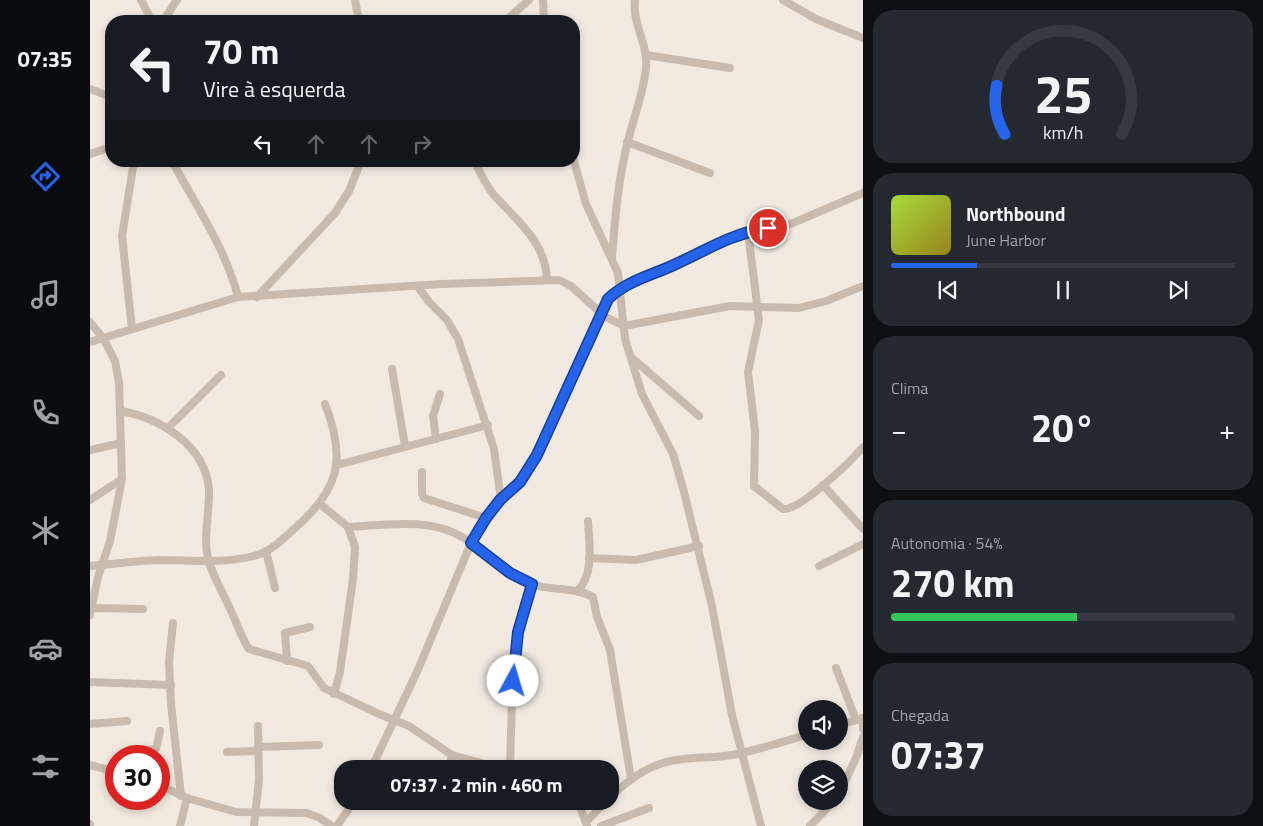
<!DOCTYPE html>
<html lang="pt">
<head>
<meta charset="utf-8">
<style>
	body { margin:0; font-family:"Titillium Web",sans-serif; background:#242831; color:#f1f3f6; height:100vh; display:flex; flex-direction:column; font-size:19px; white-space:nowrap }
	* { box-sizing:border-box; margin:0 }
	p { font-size:16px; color:#9ea1a6 }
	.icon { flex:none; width:28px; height:28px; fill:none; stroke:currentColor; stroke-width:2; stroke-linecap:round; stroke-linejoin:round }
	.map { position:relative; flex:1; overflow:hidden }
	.drawer { display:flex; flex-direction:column; gap:10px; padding:10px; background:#0d0f14; width:400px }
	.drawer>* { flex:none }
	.guide { position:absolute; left:15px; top:15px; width:475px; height:152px; border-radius:20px; box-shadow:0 2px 8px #0003; background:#171b24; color:#f1f3f6; overflow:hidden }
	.controls { position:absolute; left:708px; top:700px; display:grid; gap:10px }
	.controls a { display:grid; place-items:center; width:50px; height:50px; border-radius:50%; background:#171b24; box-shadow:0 2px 8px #0003; font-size:25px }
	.speed { position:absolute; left:15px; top:745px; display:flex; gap:10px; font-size:25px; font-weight:700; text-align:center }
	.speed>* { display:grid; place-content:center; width:65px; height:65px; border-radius:50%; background:#171b24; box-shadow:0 2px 8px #0003; line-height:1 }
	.speed .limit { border:8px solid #d22; background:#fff; color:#111 }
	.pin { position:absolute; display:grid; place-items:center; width:42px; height:42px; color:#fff; margin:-21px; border:2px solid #fff; border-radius:50%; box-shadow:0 1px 5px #0007 }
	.me { position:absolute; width:55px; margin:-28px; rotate:6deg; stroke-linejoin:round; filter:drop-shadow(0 0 4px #0008) }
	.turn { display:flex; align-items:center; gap:18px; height:105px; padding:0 15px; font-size:22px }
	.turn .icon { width:65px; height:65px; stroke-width:2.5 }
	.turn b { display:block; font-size:35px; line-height:42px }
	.lanes { display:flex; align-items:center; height:48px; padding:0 15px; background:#0003; justify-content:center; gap:25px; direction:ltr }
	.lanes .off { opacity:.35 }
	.big { font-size:38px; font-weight:700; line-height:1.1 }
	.drawer .tile { flex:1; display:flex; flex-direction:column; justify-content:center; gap:8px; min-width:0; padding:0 18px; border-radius:20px; background:#242831 }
	.drawer .dial { align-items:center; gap:0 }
	.dial svg { height:130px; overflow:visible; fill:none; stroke:#363941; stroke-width:7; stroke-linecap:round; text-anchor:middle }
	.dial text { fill:#f1f3f6; stroke:none }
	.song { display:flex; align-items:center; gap:15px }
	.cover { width:60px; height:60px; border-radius:8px; background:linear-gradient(135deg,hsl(80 70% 55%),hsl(50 70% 35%)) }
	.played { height:5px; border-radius:2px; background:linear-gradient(90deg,#2563eb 25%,#363941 25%) }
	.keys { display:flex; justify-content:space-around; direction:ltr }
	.heat { display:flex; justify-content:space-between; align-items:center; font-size:28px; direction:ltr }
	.charge { height:8px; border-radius:4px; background:linear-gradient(90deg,#34c759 54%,#363941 0) }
	.trip { position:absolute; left:244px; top:760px; width:285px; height:50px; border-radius:20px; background:#171b24; box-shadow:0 2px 8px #0003; font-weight:700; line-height:50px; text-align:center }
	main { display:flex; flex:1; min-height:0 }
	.menu { display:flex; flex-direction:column; width:90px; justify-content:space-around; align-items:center; background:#090b0e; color:#9ea1a6 }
	.menu .icon { width:35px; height:35px }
	.menu .current { color:#2563eb }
	.menu b { font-size:22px; color:#f1f3f6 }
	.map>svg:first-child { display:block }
</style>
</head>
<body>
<main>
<nav class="menu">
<b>07:35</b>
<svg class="icon current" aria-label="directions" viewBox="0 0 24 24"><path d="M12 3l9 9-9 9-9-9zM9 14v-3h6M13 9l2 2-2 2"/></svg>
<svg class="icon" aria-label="music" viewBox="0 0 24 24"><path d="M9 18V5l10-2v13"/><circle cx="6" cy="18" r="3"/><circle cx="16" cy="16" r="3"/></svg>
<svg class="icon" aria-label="phone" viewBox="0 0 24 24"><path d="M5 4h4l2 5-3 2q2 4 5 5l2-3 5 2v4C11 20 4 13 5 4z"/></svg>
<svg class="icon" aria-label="climate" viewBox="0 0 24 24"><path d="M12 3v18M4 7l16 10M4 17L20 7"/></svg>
<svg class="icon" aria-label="car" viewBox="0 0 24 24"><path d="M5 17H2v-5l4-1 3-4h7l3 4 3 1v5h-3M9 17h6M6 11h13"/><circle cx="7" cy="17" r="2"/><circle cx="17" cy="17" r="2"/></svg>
<svg class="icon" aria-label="filters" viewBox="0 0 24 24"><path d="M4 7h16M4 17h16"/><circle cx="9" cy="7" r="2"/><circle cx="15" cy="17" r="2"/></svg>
</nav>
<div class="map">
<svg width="773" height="826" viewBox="0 0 773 826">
	<rect width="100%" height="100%" fill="#f2eae1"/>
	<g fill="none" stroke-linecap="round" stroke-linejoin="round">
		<g stroke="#c9bbad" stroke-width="8">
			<polyline points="51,0 62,21"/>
			<polyline points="265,0 269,21"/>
			<polyline points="453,0 454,21"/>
			<polyline points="693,0 726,19 773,38"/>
			<polyline points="73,21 87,0"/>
			<polyline points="415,21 439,0"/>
			<polyline points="556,55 640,68"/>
			<polyline points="0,89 21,97"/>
			<polyline points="537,142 620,173"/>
			<polyline points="0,154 21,147"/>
			<path d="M 82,161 C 106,206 135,247 148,297"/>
			<path d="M 384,161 C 390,172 396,186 404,195 C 428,222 455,241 457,279"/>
			<polyline points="484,161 496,204 528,273 535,339 552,394 583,454 593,488 622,606 642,715 671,826"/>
			<path d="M 658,232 L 669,320 L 658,372 L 665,431 L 664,486 L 693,509 C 710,511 761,461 773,447"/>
			<path d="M 522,258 C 525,219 528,179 538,141 C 544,116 554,92 556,67 C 558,43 542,24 545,0"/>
			<polyline points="328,287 340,303 357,320 368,339 404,449 411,500"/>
			<polyline points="167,297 245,213 259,191 271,161"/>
			<polyline points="0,322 13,338 25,361 29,382 32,479 20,541 8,577 0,615"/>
			<polyline points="42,329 32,236 44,161"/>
			<polyline points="0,342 148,297 352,284 469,280 481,286 514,316 534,326 640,306 709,308 736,301 773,286"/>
			<polyline points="542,358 609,416"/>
			<polyline points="302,369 315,446"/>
			<path d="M 31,411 C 70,418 115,445 119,489 C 120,512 112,539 119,562 C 124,578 134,595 141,611 C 147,623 151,637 159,649 L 218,666 L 234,688 L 289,714 L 319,726 L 362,755 L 399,765 L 451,769"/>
			<polyline points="78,428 131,375"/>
			<polyline points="346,439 343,416 350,394"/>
			<polyline points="0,450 31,443"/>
			<polyline points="247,465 398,425"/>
			<polyline points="332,472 332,494 334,498 396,518"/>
			<polyline points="733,485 773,529"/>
			<polyline points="0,500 32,479"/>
			<path d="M 230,504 L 258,527 C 295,525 341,517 374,538 C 397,552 415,572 440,583 C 459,592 484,586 503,597 L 507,617 L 520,650 L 541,779"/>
			<polyline points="176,551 185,588"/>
			<polyline points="499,558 546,560 609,546"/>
			<path d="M 0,566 C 23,564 46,561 68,560 C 100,560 133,564 164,556 C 180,552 192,540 204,529 C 249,490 257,460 235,404"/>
			<polyline points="729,566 773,544"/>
			<path d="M 487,591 C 505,575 499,541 498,521"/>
			<polyline points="2,608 53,609"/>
			<polyline points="83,623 79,662 81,704 91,796"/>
			<polyline points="197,661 195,633 220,627"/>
			<polyline points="746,668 766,720"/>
			<polyline points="0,682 81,685"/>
			<polyline points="244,694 250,672 263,579 265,547 258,527"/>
			<polyline points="772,718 773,729"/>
			<polyline points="0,724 37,721"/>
			<polyline points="749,725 773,718"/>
			<polyline points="168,747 229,745"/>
			<polyline points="137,752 168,751"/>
			<polyline points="54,756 57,750 66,749 70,731"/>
			<polyline points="0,765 26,772"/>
			<polyline points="420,766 423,669 432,614 442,585"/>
			<polyline points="281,769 327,672 381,543 396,518 411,500 430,481 447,455 518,299 531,288 638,237 703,223 773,193"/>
			<polyline points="359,769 362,755"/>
			<polyline points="69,785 97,798 146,812 216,813 228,817 242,826"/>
			<polyline points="749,794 766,758 773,737"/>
			<path d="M 520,797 C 542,777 562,762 593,759 C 609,757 626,758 642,755 C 668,750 692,742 716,735"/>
			<polyline points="488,801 497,826"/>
			<polyline points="496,822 516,801"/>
			<polyline points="0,824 0,826"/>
			<polyline points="90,826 97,798"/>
			<polyline points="164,826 169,780 168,726"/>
			<polyline points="247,826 264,801"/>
			<polyline points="511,826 559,808"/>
			<polyline points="720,826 744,801"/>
		</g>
	</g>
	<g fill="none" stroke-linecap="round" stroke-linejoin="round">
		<defs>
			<path id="route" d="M 423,681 L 428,632 L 442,584 L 420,573 L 381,543 L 396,518 L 410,500 L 430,482 L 447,455 L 518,299 C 536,281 563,275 586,264 C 619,249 640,234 678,228"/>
		</defs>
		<use href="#route" stroke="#184099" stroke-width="12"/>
		<use href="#route" stroke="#2563eb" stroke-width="9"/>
	</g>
</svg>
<div class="controls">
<a><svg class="icon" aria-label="sound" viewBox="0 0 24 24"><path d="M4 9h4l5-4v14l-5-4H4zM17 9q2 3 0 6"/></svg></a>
<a><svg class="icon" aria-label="layers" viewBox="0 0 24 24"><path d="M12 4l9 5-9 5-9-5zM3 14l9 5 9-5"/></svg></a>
</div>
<div class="speed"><div class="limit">30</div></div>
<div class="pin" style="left:678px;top:228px;background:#d93025"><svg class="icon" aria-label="arrive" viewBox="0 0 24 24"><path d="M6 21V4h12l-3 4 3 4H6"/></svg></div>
<svg class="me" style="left:423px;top:681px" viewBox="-20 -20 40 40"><circle r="19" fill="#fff"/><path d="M0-13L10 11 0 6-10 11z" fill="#2563eb"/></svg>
<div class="trip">07:37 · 2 min · 460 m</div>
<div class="guide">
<div class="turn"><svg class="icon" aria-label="left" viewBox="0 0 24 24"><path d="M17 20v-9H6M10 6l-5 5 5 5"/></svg><div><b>70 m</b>Vire à esquerda</div></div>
<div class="lanes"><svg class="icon" aria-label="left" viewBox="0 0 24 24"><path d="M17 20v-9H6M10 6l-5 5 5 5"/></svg><svg class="icon off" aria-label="ahead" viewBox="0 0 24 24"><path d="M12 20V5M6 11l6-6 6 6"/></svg><svg class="icon off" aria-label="ahead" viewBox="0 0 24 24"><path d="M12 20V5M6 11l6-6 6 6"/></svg><svg class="icon off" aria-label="right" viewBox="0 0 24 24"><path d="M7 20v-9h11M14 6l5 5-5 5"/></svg></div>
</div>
</div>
<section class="drawer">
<div class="tile dial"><svg viewBox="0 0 100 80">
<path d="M14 69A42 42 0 1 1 86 69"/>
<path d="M14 69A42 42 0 0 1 9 39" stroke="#2563eb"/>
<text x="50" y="56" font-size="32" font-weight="700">25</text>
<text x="50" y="72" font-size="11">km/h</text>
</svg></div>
<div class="tile">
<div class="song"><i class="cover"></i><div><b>Northbound</b><p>June Harbor</p></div></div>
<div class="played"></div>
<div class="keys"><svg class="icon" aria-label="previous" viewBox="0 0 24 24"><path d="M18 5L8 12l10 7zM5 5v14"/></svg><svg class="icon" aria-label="pause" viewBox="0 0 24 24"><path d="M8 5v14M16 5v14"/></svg><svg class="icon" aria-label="next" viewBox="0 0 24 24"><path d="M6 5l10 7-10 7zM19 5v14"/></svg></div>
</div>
<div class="tile"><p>Clima</p>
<div class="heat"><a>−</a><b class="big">20°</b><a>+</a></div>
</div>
<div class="tile"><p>Autonomia · 54%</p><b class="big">270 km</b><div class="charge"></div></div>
<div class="tile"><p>Chegada</p><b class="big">07:37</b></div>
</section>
</main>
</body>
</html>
